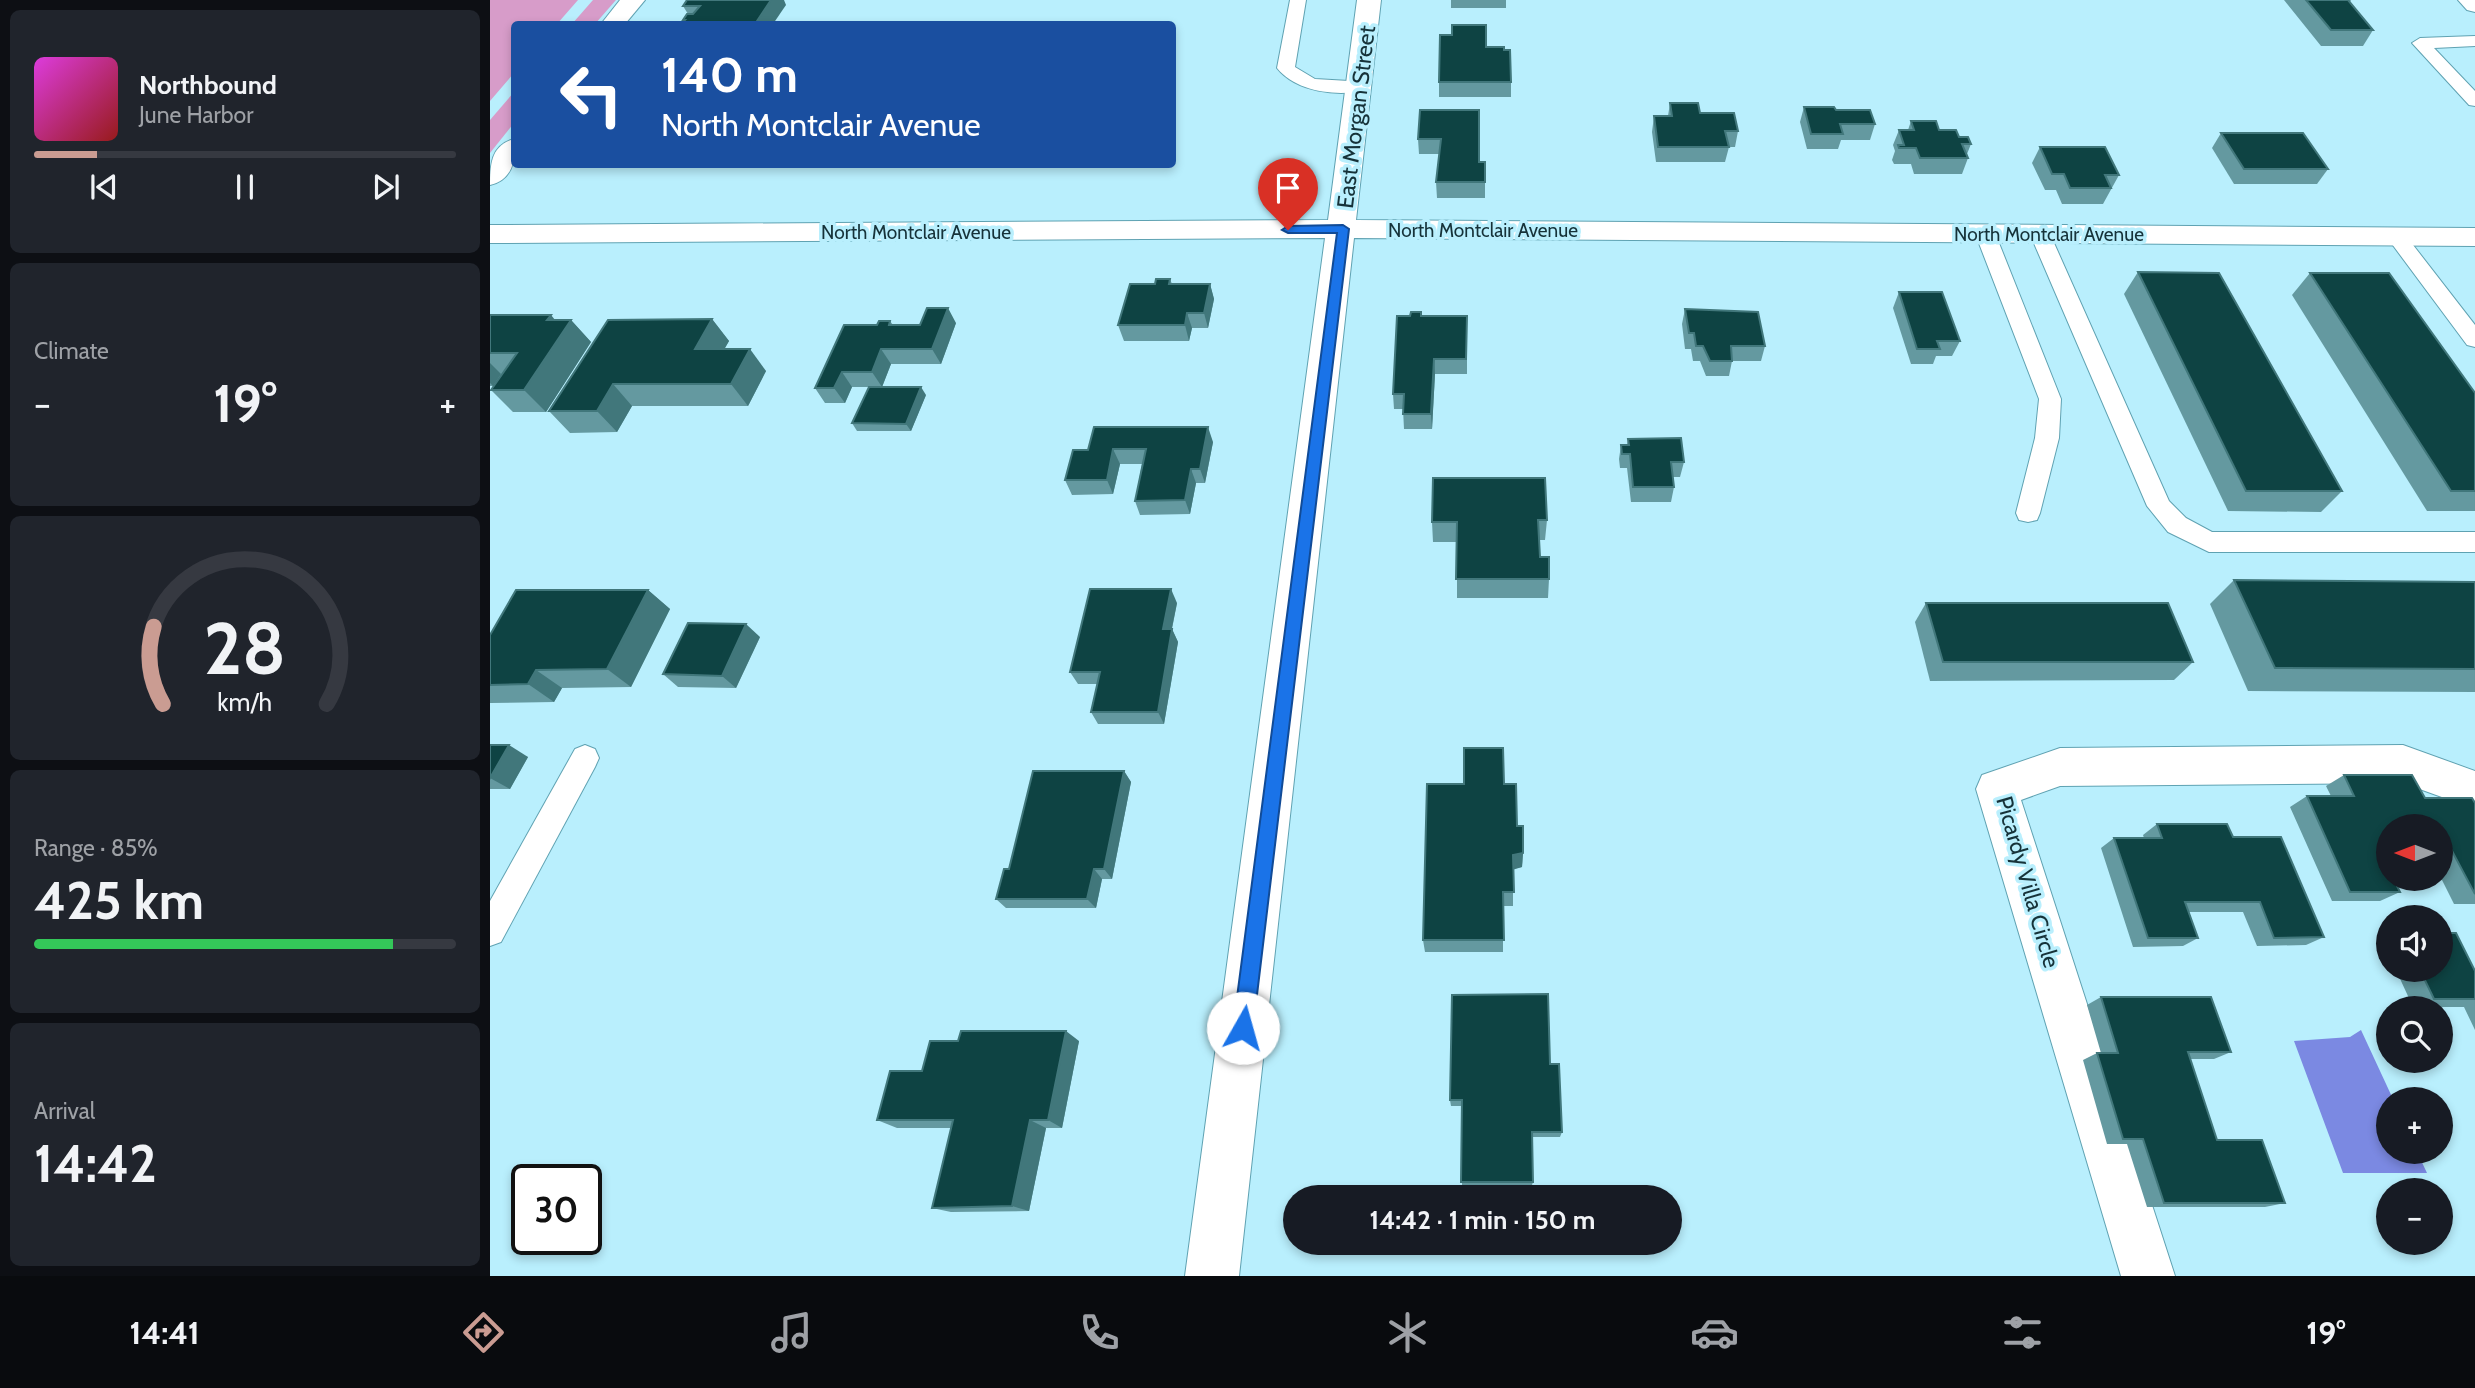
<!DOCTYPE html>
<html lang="en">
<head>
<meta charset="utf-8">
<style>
	body { margin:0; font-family:Cabin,sans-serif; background:#20242c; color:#f1f3f6; height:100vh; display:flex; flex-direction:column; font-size:26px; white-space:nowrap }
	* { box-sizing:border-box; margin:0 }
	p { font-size:23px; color:#9ea1a6 }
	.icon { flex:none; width:38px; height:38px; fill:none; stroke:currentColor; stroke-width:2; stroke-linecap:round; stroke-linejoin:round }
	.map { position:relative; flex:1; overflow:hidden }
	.side { display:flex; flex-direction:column; gap:10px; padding:10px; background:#0d0f14; width:490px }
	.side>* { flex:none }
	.hud { position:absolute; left:21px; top:21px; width:665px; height:147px; border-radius:7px; box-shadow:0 4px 10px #0003; background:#1a4fa0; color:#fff; overflow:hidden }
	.needle { width:46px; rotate:270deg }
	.fabs { position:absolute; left:1886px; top:814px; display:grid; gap:14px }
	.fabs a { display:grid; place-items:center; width:77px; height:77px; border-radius:50%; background:#171b24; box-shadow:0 4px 10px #0003; font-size:35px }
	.speed { position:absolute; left:21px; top:1164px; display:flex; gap:14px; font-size:35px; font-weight:700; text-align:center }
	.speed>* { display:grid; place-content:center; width:91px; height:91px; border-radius:50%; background:#171b24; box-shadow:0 4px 10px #0003; line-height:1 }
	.speed .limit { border:4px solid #111; border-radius:10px; background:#fff; color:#111 }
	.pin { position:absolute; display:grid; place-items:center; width:60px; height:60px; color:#fff; margin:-72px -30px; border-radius:50% 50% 50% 0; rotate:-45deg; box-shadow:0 0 7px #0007 }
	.pin .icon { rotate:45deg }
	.me { position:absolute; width:77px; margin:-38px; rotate:7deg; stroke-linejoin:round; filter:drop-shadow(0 0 5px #0008) }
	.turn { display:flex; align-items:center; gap:24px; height:147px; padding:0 35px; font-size:32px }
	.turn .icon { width:91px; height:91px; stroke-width:2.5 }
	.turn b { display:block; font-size:49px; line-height:60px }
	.big { font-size:52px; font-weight:700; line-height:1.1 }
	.side .widget { flex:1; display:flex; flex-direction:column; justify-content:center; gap:10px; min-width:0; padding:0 24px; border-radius:10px; background:#20242c }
	.side .dial { align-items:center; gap:0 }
	.dial svg { height:182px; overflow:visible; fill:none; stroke:#363941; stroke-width:7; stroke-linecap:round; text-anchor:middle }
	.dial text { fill:#f1f3f6; stroke:none }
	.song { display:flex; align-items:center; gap:21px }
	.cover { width:84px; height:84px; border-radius:10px; background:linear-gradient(135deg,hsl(300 70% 55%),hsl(0 70% 35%)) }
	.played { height:7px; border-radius:4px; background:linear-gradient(90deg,#ca9c92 15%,#363941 15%) }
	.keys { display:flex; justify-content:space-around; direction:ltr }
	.heat { display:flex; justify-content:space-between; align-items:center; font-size:38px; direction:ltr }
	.charge { height:10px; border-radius:5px; background:linear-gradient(90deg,#34c759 85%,#363941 0) }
	.trip { position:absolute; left:793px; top:1185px; width:399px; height:70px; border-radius:35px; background:#171b24; box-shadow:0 4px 10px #0003; font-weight:700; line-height:70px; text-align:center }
	.tabs { display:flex; height:112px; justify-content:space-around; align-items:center; background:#090b0e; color:#9ea1a6 }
	.tabs .icon { width:49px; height:49px }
	.tabs .active { color:#ca9c92 }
	.tabs b { font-size:32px; color:#f1f3f6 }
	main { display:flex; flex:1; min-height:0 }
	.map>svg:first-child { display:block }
</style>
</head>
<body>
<main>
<section class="side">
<div class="widget">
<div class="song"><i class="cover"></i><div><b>Northbound</b><p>June Harbor</p></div></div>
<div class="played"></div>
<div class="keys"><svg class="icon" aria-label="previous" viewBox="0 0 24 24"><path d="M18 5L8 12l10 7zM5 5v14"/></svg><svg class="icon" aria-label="pause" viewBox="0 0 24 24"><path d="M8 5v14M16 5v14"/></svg><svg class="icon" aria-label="next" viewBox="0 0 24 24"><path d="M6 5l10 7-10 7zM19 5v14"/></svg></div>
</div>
<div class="widget"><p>Climate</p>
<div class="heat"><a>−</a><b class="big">19°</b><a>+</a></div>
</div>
<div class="widget dial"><svg viewBox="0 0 100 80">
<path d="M14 69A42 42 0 1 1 86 69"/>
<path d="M14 69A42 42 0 0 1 10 35" stroke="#ca9c92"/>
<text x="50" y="56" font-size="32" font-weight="700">28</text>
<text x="50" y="72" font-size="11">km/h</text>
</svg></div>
<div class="widget"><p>Range · 85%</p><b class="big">425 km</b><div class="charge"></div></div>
<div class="widget"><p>Arrival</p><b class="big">14:42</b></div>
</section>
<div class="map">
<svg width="1985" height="1276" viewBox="0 0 1985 1276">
	<rect width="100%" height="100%" fill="#b9effd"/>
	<g fill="#d79cc9">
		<polygon points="0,0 88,0 67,24 24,24 24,73 0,101"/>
		<polygon points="103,0 126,0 105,24 82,24"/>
		<polygon points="24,92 24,123 0,153 0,120"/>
	</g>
	<polygon fill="#7b89e2" points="1871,1030 1903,1099 1899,1099 1899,1152 1927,1152 1937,1173 1853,1173 1804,1041 1860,1037"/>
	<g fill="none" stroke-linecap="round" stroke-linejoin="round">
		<defs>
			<g id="lane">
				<path d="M 800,0 L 816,0 L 805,67 L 825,79 L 876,82 L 879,86 L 876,90 C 848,97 806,92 787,68 Z"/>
				<polygon points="1985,36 1985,46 1944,48 1985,91 1985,106 1979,105 1922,43 1930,38"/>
				<polygon points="1495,227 1505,233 1571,399 1569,438 1550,513 1547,520 1538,522 1529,520 1526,513 1545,438 1549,399 1485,233"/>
				<polygon points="1550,228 1560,234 1679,501 1696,518 1722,532 1985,532 1985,552 1719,552 1678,532 1657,506 1540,234"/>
				<polygon points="1906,230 1913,232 1985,325 1985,347 1977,345 1899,240 1896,236"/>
				<polygon points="95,745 105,749 109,758 105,767 11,942 0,946 0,901 85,749"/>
			</g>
			<g id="street">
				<polygon points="130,0 155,0 135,24 111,24"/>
				<polygon points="867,0 891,0 866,220 1985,228 1985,246 864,238 749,1276 695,1276 835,238 0,243 0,225 838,220"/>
				<path d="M 24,139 C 26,159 23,180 0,185 C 0,165 1,145 24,139 Z"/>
				<polygon points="1913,745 1985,771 1985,809 1913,783 1570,786 1531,800 1685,1276 1631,1276 1486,789 1492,775 1570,748"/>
			</g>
			<polygon id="highway" points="1968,0 1985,0 1985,12 1977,10"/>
		</defs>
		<use href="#lane" stroke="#5fa2b2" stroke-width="2"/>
		<use href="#street" stroke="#5fa2b2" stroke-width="2"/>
		<use href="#highway" stroke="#5fa2b2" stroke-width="2"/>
		<use href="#lane" fill="#fff" fill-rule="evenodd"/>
		<use href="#street" fill="#fff" fill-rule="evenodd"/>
		<use href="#highway" fill="#fff" fill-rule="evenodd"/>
	</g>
	<g fill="#6499a0">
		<rect x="961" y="0" width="55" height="8"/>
		<polygon points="1794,0 1861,0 1860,2 1883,30 1873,46 1831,46"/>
		<polygon points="296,5 194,22 193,20 198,14 193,6"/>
		<polygon points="996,47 1014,50 1021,82 1021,97 949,97 949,82"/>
		<polygon points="1180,103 1210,113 1248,131 1245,147 1239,147 1235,162 1166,162 1162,132 1164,116 1178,116"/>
		<polygon points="1314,107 1346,110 1385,124 1380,140 1351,140 1348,149 1317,149 1310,122"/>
		<polygon points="930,110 989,162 995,162 995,198 947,198 946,182 949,154 929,154 928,139"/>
		<polygon points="1421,121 1469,137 1481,144 1477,154 1478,158 1472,174 1424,174 1421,164 1404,164 1402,160 1405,151 1403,145 1409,130 1418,130"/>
		<polygon points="1731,133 1838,169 1827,184 1744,184 1722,148"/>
		<polygon points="1550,147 1629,175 1613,204 1572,204 1566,190 1555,190 1542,163"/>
		<polygon points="113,164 152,164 151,166 114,166"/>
		<polygon points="519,164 544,164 543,167 520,167"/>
		<polygon points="1648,272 1852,491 1831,512 1738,511 1634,294"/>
		<polygon points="1820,273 1985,393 1985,511 1937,511 1802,295"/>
		<polygon points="680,279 682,284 720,284 724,299 718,328 702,328 699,341 634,341 628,325 665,284"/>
		<polygon points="1409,292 1470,341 1462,356 1446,356 1443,364 1421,364 1403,308"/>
		<polygon points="1195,309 1275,346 1271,361 1242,361 1239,376 1216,376 1210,361 1203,361 1201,349 1195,349 1192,324"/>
		<polygon points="0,315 65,320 81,320 101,342 56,412 23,412 1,390 3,386 0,386"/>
		<polygon points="931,316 977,316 977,374 945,374 942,429 914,429 913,409 904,409 903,394"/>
		<polygon points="222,319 239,341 234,349 276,371 258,406 142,406 127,432 80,433 59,411"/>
		<polygon points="400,321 403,325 430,325 466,323 451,364 401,364 392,387 362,387 355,403 335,403 325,388 387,325"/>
		<polygon points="436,395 421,431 367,431 362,423"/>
		<polygon points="1138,439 1194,462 1190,477 1183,477 1184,487 1181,502 1141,502 1137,468 1130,468 1129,459 1131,445 1137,445"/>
		<polygon points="723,442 715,483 706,483 700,514 650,515 645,501 652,464 630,464 623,494 582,495 575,480 598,450"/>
		<polygon points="1057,520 1055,540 1049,540 1050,557 1059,579 1058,598 967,598 967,542 943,542 942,522"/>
		<polygon points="1744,580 1985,582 1985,692 1758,691 1720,604"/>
		<polygon points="158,590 180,609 141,687 72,688 64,702 0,703 0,635"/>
		<polygon points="687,603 682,629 688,642 674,724 608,724 601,712 607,684 588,684 580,672"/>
		<polygon points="1436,603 1703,662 1684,680 1440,681 1425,622"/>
		<polygon points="270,637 246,688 188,687 173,674"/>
		<polygon points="0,745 38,757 20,789 0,789"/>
		<polygon points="634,771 641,782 622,879 612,879 606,908 516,908 506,899 519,869"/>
		<polygon points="1854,775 1935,798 1985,803 1985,904 1964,904 1951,878 1951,826 1899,826 1899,859 1894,859 1910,892 1890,901 1842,901 1800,807 1817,796 1841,796 1836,786"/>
		<polygon points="1014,784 1027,826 1033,853 1032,867 1023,869 1023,906 1013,906 1013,952 935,952 933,940"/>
		<polygon points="1667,824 1743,837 1834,937 1816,945 1767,946 1753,912 1699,912 1708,938 1693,946 1643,947 1611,848 1624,838 1654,838 1653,835"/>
		<polygon points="1899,940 1899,955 1893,942"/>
		<polygon points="1906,970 1985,971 1985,1030 1974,1007 1923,1007"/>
		<polygon points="1611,997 1741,1052 1724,1059 1700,1059 1727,1140 1795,1203 1775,1207 1657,1207 1637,1144 1617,1144 1593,1060 1607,1053 1611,1053 1597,1005"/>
		<polygon points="589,1041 572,1128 556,1128 539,1211 461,1212 442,1208 461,1128 407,1128 387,1120 432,1071"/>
		<polygon points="1060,1064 1072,1132 1070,1137 1042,1137 1043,1182 1042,1185 972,1185 972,1106 961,1106 960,1100"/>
	</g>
	<g fill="#41777b">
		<polygon points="281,0 294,0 296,5 283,24 265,24"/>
		<polygon points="720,284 724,299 718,328 714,313"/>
		<polygon points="458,308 466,323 451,364 442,349"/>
		<polygon points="697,313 702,328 699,341 695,325"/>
		<polygon points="61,315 74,331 81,320 101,342 56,412 34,390 57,320"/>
		<polygon points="222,319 239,341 222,371 205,349"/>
		<polygon points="260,349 276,371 258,406 241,384"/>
		<polygon points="391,349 401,364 392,387 382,372"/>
		<polygon points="944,359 945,374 942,429 941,414"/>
		<polygon points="0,363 11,374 3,386 0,383"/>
		<polygon points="352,372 362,387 355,403 344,388"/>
		<polygon points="123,384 142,406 127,432 107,411"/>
		<polygon points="431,387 436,395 421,431 416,424"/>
		<polygon points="718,427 723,442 715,483 710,469"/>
		<polygon points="623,449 630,464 623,494 617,480"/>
		<polygon points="701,469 706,483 700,514 695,500"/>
		<polygon points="681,589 687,603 679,642 673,629"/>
		<polygon points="158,590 180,609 141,687 117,669"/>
		<polygon points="256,624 270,637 246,688 232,676"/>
		<polygon points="682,629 688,642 674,724 668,712"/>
		<polygon points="46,670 72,688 64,702 38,684"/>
		<polygon points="19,745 38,757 20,789 0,778"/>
		<polygon points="634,771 641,782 622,879 614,869"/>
		<polygon points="1033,853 1032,867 1022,870 1023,855"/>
		<polygon points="604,869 612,879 606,908 597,899"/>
		<polygon points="576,1031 589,1041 572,1128 558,1120"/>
		<polygon points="540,1120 556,1128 539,1211 522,1206"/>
	</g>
	<g fill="#0e4343" stroke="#41777b" stroke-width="2">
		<polygon points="197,0 281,0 265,24 191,24 195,20 193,20 197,14 203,14 210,6 193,6"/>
		<polygon points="1816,0 1858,0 1883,30 1841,30"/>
		<polygon points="962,25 996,25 996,47 1014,47 1014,50 1020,50 1021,82 949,82 950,35 962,35"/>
		<polygon points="1180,103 1208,103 1210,113 1244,113 1248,131 1235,131 1239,147 1168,147 1164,116 1182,116"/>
		<polygon points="1314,107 1344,107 1346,110 1380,110 1385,124 1350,124 1353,134 1321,134"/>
		<polygon points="930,110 989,110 989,162 995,162 995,182 946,182 951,139 928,139"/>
		<polygon points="1421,121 1446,121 1449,130 1466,130 1469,137 1478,137 1481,144 1472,144 1478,158 1430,158 1426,148 1409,148 1408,145 1414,145 1409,130 1424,130"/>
		<polygon points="1731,133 1813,133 1838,169 1754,169"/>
		<polygon points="1550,147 1615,147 1629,175 1615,175 1621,188 1580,188 1574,174 1562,174"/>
		<polygon points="1648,272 1729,273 1852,491 1756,491"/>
		<polygon points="1820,273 1899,273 1985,393 1985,491 1961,491"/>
		<polygon points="666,279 680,279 679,284 720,284 714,313 697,313 695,325 628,325 640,284 665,284"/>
		<polygon points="1409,292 1452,292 1470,341 1447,341 1450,349 1427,349"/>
		<polygon points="437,308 458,308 442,349 391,349 382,372 352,372 344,388 325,388 354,325 387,325 389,321 400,321 399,325 430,325"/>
		<polygon points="1195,309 1268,312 1275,346 1241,346 1242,361 1220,361 1213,346 1206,346 1204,333 1199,333"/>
		<polygon points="921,312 931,312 931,316 977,316 976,359 944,359 941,414 913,414 914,394 903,394 907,316 920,316"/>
		<polygon points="0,315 61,315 57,320 81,320 34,390 1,390 27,353 0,353"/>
		<polygon points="222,319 205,349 260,349 241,384 123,384 107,411 59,411 118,320"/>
		<polygon points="379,387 431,387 416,424 362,423"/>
		<polygon points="604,427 718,427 710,469 701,469 695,500 645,501 656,449 623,449 617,480 575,480 583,450 598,450"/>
		<polygon points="1191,438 1194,462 1181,462 1184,487 1143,487 1140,454 1132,454 1131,445 1139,445 1138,439"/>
		<polygon points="943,478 1055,478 1057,520 1048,520 1050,557 1059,557 1059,579 966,579 967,522 942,522"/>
		<polygon points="1744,580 1985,582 1985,669 1785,668"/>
		<polygon points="600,589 681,589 673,629 682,629 668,712 601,712 610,672 580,672"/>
		<polygon points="26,590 158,590 117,669 46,670 38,684 0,685 0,635"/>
		<polygon points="1436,603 1678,603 1703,662 1453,662"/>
		<polygon points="198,623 256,624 232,676 173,674"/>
		<polygon points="0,745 19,745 0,778"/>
		<polygon points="974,748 1013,748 1014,784 1026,784 1027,826 1033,826 1033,853 1023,855 1024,892 1013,892 1014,940 933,940 937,784 974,784"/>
		<polygon points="543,771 634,771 614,869 604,869 597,899 506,899 514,869 519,869"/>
		<polygon points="1854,775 1922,775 1935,798 1982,798 1985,803 1985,894 1961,849 1951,849 1951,826 1899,826 1899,849 1889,849 1899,869 1899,878 1903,878 1910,892 1860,892 1817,796 1864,796"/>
		<polygon points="1667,824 1737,824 1743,837 1791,837 1834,937 1784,938 1770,902 1695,902 1708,938 1658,938 1624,838 1672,838"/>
		<polygon points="1951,933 1966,933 1985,971 1985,999 1944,999 1930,970 1951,970"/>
		<polygon points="1058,994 1060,1064 1069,1064 1072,1132 1042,1132 1043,1182 971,1182 972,1100 960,1100 962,995"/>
		<polygon points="1611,997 1721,997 1741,1052 1698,1052 1727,1140 1772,1140 1795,1203 1674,1203 1653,1139 1633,1139 1607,1053 1628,1053"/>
		<polygon points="471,1031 576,1031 558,1120 540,1120 522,1206 442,1208 463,1120 387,1120 400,1071 432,1071 440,1041 468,1041"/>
	</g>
	<polygon fill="#1a73e8" stroke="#114b97" stroke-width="2" points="853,225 859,229 763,1028 760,1035 753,1038 746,1035 743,1028 847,233 798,233 792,230 798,226"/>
	<g text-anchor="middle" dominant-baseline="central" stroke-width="7" stroke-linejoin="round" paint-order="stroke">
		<g font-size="19" fill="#163239" stroke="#b9effd">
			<text x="993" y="230">North Montclair Avenue</text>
			<text x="426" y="232">North Montclair Avenue</text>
			<text x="1559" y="234">North Montclair Avenue</text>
		</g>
		<g font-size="23" fill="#163239" stroke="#b9effd">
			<text transform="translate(866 117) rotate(-83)">East Morgan Street</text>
			<text transform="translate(1538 882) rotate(74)">Picardy Villa Circle</text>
		</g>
	</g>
</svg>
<div class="fabs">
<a><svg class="needle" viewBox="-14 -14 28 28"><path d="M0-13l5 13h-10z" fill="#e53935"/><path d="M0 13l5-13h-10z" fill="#9ea1a6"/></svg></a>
<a><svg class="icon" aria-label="sound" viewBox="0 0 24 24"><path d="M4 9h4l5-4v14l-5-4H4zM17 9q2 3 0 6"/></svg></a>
<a><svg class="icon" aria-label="search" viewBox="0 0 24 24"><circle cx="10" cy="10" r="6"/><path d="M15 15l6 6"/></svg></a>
<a>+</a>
<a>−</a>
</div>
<div class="speed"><div class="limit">30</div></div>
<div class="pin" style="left:798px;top:230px;background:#d93025"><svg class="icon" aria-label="arrive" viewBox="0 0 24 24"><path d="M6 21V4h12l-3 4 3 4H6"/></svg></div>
<svg class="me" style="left:753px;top:1028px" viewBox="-20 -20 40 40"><circle r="19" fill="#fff"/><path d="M0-13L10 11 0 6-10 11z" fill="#1a73e8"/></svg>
<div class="trip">14:42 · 1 min · 150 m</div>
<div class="hud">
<div class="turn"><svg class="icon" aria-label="left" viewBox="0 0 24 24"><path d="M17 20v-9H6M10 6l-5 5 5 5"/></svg><div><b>140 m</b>North Montclair Avenue</div></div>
</div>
</div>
</main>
<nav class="tabs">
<b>14:41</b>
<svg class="icon active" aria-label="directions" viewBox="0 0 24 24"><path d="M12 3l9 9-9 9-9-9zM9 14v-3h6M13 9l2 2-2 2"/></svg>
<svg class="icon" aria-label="music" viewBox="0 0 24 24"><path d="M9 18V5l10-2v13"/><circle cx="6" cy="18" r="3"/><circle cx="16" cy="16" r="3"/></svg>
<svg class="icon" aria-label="phone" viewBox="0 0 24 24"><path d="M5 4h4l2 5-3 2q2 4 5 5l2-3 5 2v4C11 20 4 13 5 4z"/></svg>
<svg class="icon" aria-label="climate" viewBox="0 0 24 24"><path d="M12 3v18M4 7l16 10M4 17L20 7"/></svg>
<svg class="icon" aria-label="car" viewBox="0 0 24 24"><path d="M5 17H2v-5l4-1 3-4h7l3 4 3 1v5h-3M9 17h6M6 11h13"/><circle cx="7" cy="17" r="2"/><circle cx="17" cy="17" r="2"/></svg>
<svg class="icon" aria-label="filters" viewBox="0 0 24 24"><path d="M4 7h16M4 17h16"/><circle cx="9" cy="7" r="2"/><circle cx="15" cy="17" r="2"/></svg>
<b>19°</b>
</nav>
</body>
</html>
